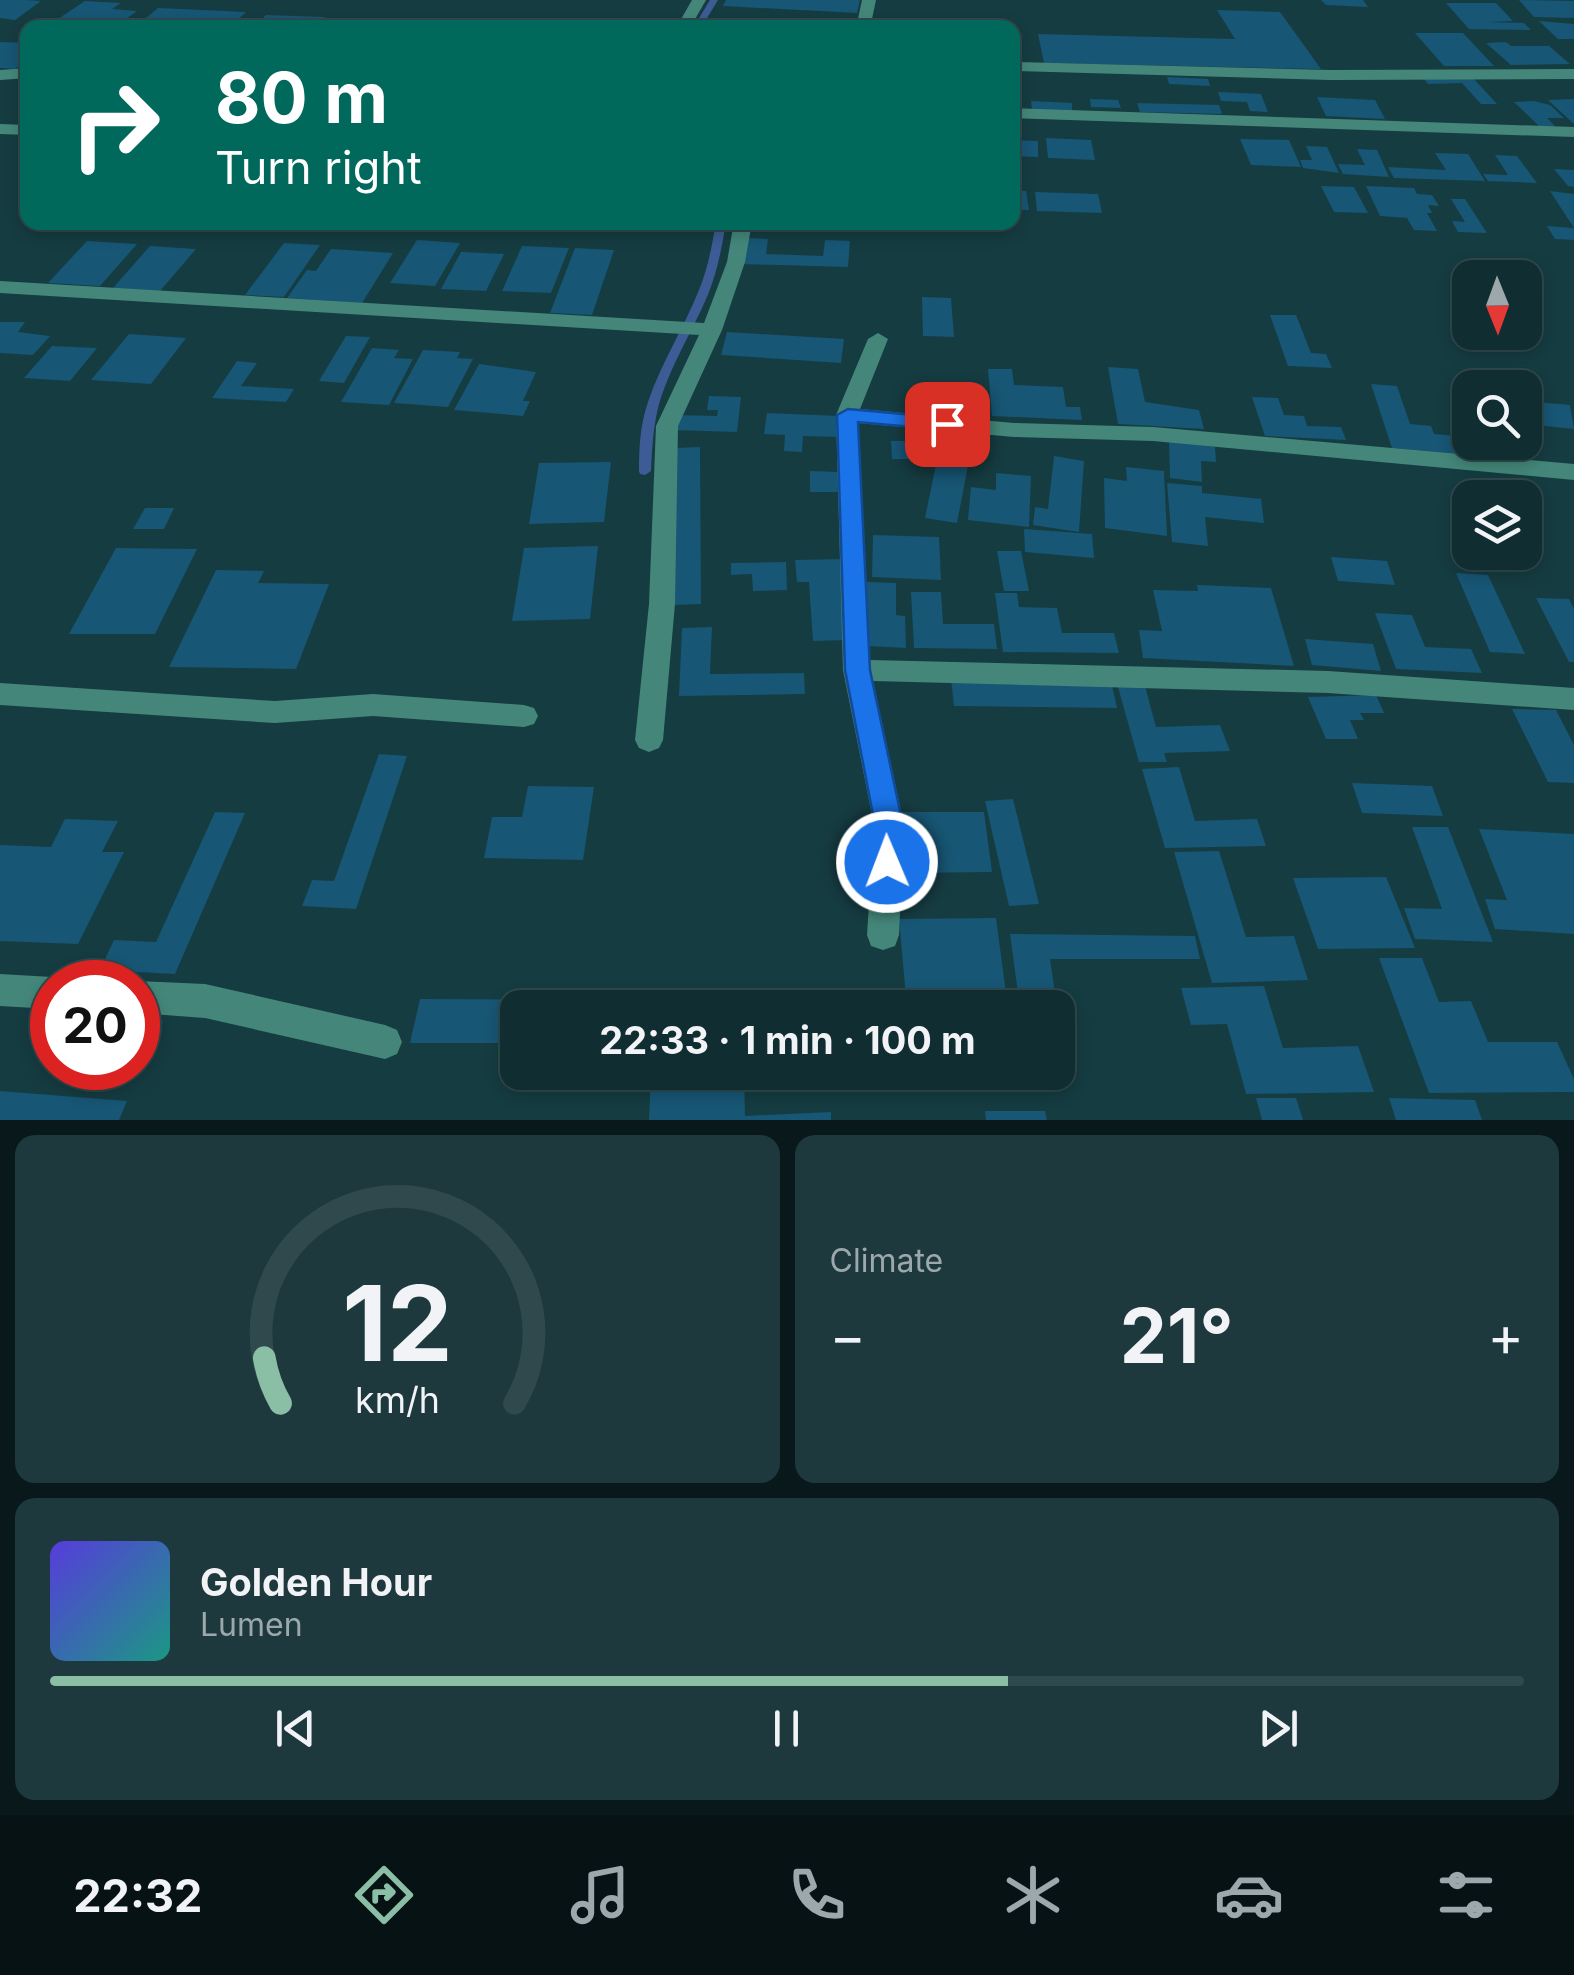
<!DOCTYPE html>
<html lang="en">
<head>
<meta charset="utf-8">
<style>
	body { margin:0; font-family:Inter,sans-serif; background:#1e393d; color:#f1f3f6; height:100vh; display:flex; flex-direction:column; font-size:38px; white-space:nowrap }
	* { box-sizing:border-box; margin:0 }
	p { font-size:32px; color:#9ca8ab }
	.icon { flex:none; width:55px; height:55px; fill:none; stroke:currentColor; stroke-width:2; stroke-linecap:round; stroke-linejoin:round }
	.map { position:relative; height:1120px; overflow:hidden }
	.panel { display:flex; flex-direction:column; gap:15px; padding:15px; background:#09191b; flex:1 }
	.panel>* { flex:none }
	.banner { position:absolute; left:20px; top:20px; width:1000px; height:210px; border-radius:20px; box-shadow:0 5px 15px #0003,0 0 0 2px #30494d; background:#00695c; color:#fff; overflow:hidden }
	.needle { width:65px; rotate:179deg }
	.tools { position:absolute; left:1452px; top:260px; display:grid; gap:20px }
	.tools a { display:grid; place-items:center; width:90px; height:90px; border-radius:20px; background:#102d31; box-shadow:0 5px 15px #0003,0 0 0 2px #30494d; font-size:50px }
	.speed { position:absolute; left:30px; top:960px; display:flex; gap:20px; font-size:50px; font-weight:700; text-align:center }
	.speed>* { display:grid; place-content:center; width:130px; height:130px; border-radius:50%; background:#102d31; box-shadow:0 5px 15px #0003,0 0 0 2px #30494d; line-height:1 }
	.speed .limit { border:15px solid #d22; background:#fff; color:#111 }
	.pin { position:absolute; display:grid; place-items:center; width:85px; height:85px; color:#fff; margin:-42px; border-radius:20px; box-shadow:0 5px 15px #0006 }
	.me { position:absolute; width:110px; margin:-55px; rotate:359deg; stroke-linejoin:round; filter:drop-shadow(0 0 8px #0008) }
	.turn { display:flex; align-items:center; gap:35px; height:210px; padding:0 30px; font-size:45px }
	.turn .icon { width:130px; height:130px; stroke-width:2.5 }
	.turn b { display:block; font-size:70px; line-height:85px }
	.big { font-size:75px; font-weight:700; line-height:1.1 }
	.panel .card { flex:1; display:flex; flex-direction:column; justify-content:center; gap:15px; min-width:0; padding:0 35px; border-radius:20px; background:#1e393d }
	.panel .dial { align-items:center; gap:0 }
	.dial svg { height:260px; overflow:visible; fill:none; stroke:#30494d; stroke-width:7; stroke-linecap:round; text-anchor:middle }
	.dial text { fill:#f1f3f6; stroke:none }
	.song { display:flex; align-items:center; gap:30px }
	.cover { width:120px; height:120px; border-radius:15px; background:linear-gradient(135deg,hsl(250 70% 55%),hsl(170 70% 35%)) }
	.played { height:10px; border-radius:5px; background:linear-gradient(90deg,#8abfa5 65%,#30494d 65%) }
	.keys { display:flex; justify-content:space-around; direction:ltr }
	.heat { display:flex; justify-content:space-between; align-items:center; font-size:55px; direction:ltr }
	.panel .tiles { flex:1; display:grid; gap:15px; grid-template-columns:1fr 1fr }
	.card:last-child { grid-column:span 2 }
	.trip { position:absolute; left:500px; top:990px; width:575px; height:100px; border-radius:20px; background:#102d31; box-shadow:0 5px 15px #0003,0 0 0 2px #30494d; font-weight:700; line-height:100px; text-align:center }
	.dock { display:flex; height:160px; justify-content:space-around; align-items:center; background:#061214; color:#9ca8ab }
	.dock .icon { width:70px; height:70px }
	.dock .on { color:#8abfa5 }
	.dock b { font-size:45px; color:#f1f3f6 }
	.map>svg:first-child { display:block }
</style>
</head>
<body>
<div class="map">
<svg width="1574" height="1120" viewBox="0 0 1574 1120">
	<rect width="100%" height="100%" fill="#153c41"/>
	<g fill="none" stroke-linecap="round" stroke-linejoin="round">
		<g fill="#3d5c95" fill-rule="evenodd">
			<polygon points="710,0 718,0 701,28 693,28"/>
			<path d="M 716,222 L 726,222 C 722,246 718,269 709,292 C 693,331 669,367 658,408 C 653,429 652,449 651,471 L 645,475 L 640,474 L 639,471 C 639,448 640,425 648,402 C 661,363 684,328 699,290 C 708,268 712,246 716,222 Z"/>
		</g>
	</g>
	<g fill="#175675">
		<polygon points="0,0 25,0 41,1 15,20 0,18"/>
		<polygon points="726,0 860,0 857,13 723,6"/>
		<polygon points="1321,0 1363,0 1368,7 1326,5"/>
		<polygon points="1519,0 1574,1 1574,18 1534,17"/>
		<polygon points="85,1 121,3 112,9 137,11 118,25 55,21"/>
		<polygon points="1446,3 1496,3 1513,21 1487,22 1524,23 1531,30 1469,29"/>
		<polygon points="158,8 246,12 229,28 134,28"/>
		<polygon points="1217,10 1280,12 1321,69 1044,63 1038,34 1235,39"/>
		<polygon points="266,15 325,17 316,28 253,28"/>
		<polygon points="1539,21 1574,24 1574,39 1558,39"/>
		<polygon points="1415,33 1463,33 1494,66 1444,66"/>
		<polygon points="0,42 28,43 28,59 15,69 0,68"/>
		<polygon points="1506,42 1511,46 1549,46 1570,64 1511,65 1486,43"/>
		<polygon points="1167,77 1208,79 1210,86 1169,84"/>
		<polygon points="1422,77 1472,77 1497,104 1481,104 1462,83 1428,84"/>
		<polygon points="1218,92 1261,94 1268,112 1250,111 1247,102 1221,101"/>
		<polygon points="1317,97 1375,100 1385,119 1326,116"/>
		<polygon points="1090,99 1118,100 1121,108 1091,107"/>
		<polygon points="1574,99 1574,124 1548,100"/>
		<polygon points="1031,101 1072,103 1072,111 1032,109"/>
		<polygon points="1534,101 1550,105 1564,118 1547,118 1555,126 1540,127 1514,102"/>
		<polygon points="1137,103 1219,105 1222,114 1140,112"/>
		<polygon points="1046,138 1091,140 1095,160 1048,158"/>
		<polygon points="1240,139 1289,140 1301,167 1251,165"/>
		<polygon points="1012,140 1038,141 1038,157 1012,156"/>
		<polygon points="1306,146 1327,147 1339,173 1303,168 1300,160 1312,160"/>
		<polygon points="1357,149 1377,150 1389,177 1343,174 1338,164 1365,165"/>
		<polygon points="1435,153 1468,154 1485,181 1394,178 1388,167 1446,170"/>
		<polygon points="1495,155 1517,156 1537,183 1488,181 1483,174 1508,175"/>
		<polygon points="1554,169 1574,170 1574,187 1568,186"/>
		<polygon points="1321,186 1354,187 1368,213 1334,212"/>
		<polygon points="1366,186 1414,188 1417,194 1432,195 1439,206 1428,205 1432,213 1427,213 1437,231 1414,230 1407,218 1380,216"/>
		<polygon points="1012,190 1026,191 1029,210 1012,210"/>
		<polygon points="1550,191 1574,194 1574,240 1555,239 1547,226 1574,228"/>
		<polygon points="1035,192 1098,194 1102,213 1037,211"/>
		<polygon points="1451,199 1465,199 1487,233 1458,232 1452,221 1465,222"/>
		<polygon points="747,222 839,222 839,229 746,228"/>
		<polygon points="745,238 768,239 766,254 823,256 825,240 850,241 848,267 740,264"/>
		<polygon points="417,240 460,243 435,286 390,283"/>
		<polygon points="87,241 137,244 100,286 48,283"/>
		<polygon points="284,243 320,245 284,297 245,295"/>
		<polygon points="150,246 196,249 160,291 113,288"/>
		<polygon points="522,246 569,248 551,293 502,291"/>
		<polygon points="575,248 614,250 592,315 550,313"/>
		<polygon points="331,249 393,253 362,303 287,298 307,270 316,271"/>
		<polygon points="461,252 504,254 486,291 441,289"/>
		<polygon points="922,297 951,298 954,337 923,336"/>
		<polygon points="1270,315 1296,315 1311,353 1326,354 1332,368 1288,366"/>
		<polygon points="0,322 25,322 18,332 50,336 33,355 0,353"/>
		<polygon points="727,332 844,339 841,363 721,355"/>
		<polygon points="129,334 186,338 151,384 91,380"/>
		<polygon points="346,336 370,337 344,383 319,381"/>
		<polygon points="52,346 97,348 70,381 24,378"/>
		<polygon points="372,348 399,350 394,358 413,359 389,405 341,402"/>
		<polygon points="423,350 460,352 457,358 473,359 448,407 394,403"/>
		<polygon points="237,361 257,363 241,386 294,389 286,402 212,398"/>
		<polygon points="479,364 536,372 523,401 530,401 523,416 454,410"/>
		<polygon points="1108,367 1138,369 1145,402 1199,410 1204,429 1118,424"/>
		<polygon points="988,369 1012,369 1014,385 1063,387 1066,407 1080,407 1082,420 992,416"/>
		<polygon points="1371,384 1397,386 1410,424 1431,426 1434,434 1467,437 1474,455 1392,448"/>
		<polygon points="709,396 741,397 737,432 672,430 674,415 717,416 718,410 707,410"/>
		<polygon points="1252,397 1278,398 1284,415 1304,416 1307,426 1341,427 1346,440 1265,436"/>
		<polygon points="1525,401 1570,405 1574,429 1536,425 1540,435 1525,433"/>
		<polygon points="767,413 839,416 839,437 803,436 802,452 784,451 785,435 764,434"/>
		<polygon points="1169,440 1215,447 1216,462 1201,461 1202,482 1170,478"/>
		<polygon points="891,441 928,441 929,459 892,459"/>
		<polygon points="700,447 701,604 672,605 675,448"/>
		<polygon points="938,455 969,460 957,523 925,518"/>
		<polygon points="1054,456 1084,461 1079,532 1033,525 1035,507 1048,509"/>
		<polygon points="611,462 604,522 529,524 539,463"/>
		<polygon points="1126,467 1164,471 1167,536 1105,528 1104,478 1127,481"/>
		<polygon points="810,471 839,472 840,492 810,492"/>
		<polygon points="996,473 1031,476 1029,527 968,520 971,487 996,490"/>
		<polygon points="1167,483 1202,486 1202,493 1261,499 1264,523 1205,517 1208,546 1172,542"/>
		<polygon points="145,508 174,508 164,529 133,529"/>
		<polygon points="1024,529 1092,534 1094,558 1025,552"/>
		<polygon points="873,535 939,537 941,580 872,577"/>
		<polygon points="598,546 590,619 512,621 524,548"/>
		<polygon points="116,548 197,549 155,634 69,634"/>
		<polygon points="997,551 1021,551 1029,591 1004,591"/>
		<polygon points="1331,557 1387,561 1395,585 1338,581"/>
		<polygon points="842,559 849,640 813,641 809,582 797,582 795,560"/>
		<polygon points="786,562 787,590 753,591 752,574 731,575 731,563"/>
		<polygon points="216,570 264,571 258,583 329,584 296,669 169,667"/>
		<polygon points="1456,573 1488,575 1525,654 1490,652"/>
		<polygon points="867,582 896,583 896,615 905,616 906,648 866,646"/>
		<polygon points="1197,585 1271,588 1294,666 1143,658 1139,630 1162,631 1153,590 1198,591"/>
		<polygon points="911,592 941,592 943,624 994,624 997,649 914,648"/>
		<polygon points="995,593 1017,593 1019,607 1057,608 1062,633 1114,633 1119,653 1003,652"/>
		<polygon points="1536,598 1569,599 1574,609 1574,662 1569,662"/>
		<polygon points="1375,613 1412,615 1425,647 1471,649 1482,673 1396,669"/>
		<polygon points="712,627 710,674 804,673 805,694 679,696 682,628"/>
		<polygon points="1305,639 1373,644 1381,671 1312,665"/>
		<polygon points="951,679 1111,681 1117,708 954,706"/>
		<polygon points="1145,686 1156,727 1220,725 1230,751 1164,753 1167,762 1139,762 1118,687"/>
		<polygon points="1376,695 1384,713 1360,713 1364,720 1350,720 1358,739 1326,739 1308,697"/>
		<polygon points="1512,709 1556,710 1574,745 1574,783 1548,782"/>
		<polygon points="379,754 407,756 356,909 302,906 312,880 334,881"/>
		<polygon points="1179,767 1195,821 1257,819 1266,846 1165,848 1142,769"/>
		<polygon points="1352,783 1432,786 1443,816 1362,813"/>
		<polygon points="528,786 594,787 583,860 484,858 492,817 522,817"/>
		<polygon points="1013,799 1039,904 1009,906 985,801"/>
		<polygon points="215,812 245,813 175,974 100,970 114,940 156,942"/>
		<polygon points="894,812 984,812 992,872 899,873"/>
		<polygon points="65,819 118,821 102,852 124,852 78,944 0,941 0,845 51,847"/>
		<polygon points="1412,827 1448,827 1493,942 1415,939 1404,908 1442,909"/>
		<polygon points="1479,829 1574,834 1574,934 1495,929 1485,899 1507,900"/>
		<polygon points="1219,851 1246,937 1294,936 1308,980 1212,983 1174,852"/>
		<polygon points="1386,877 1415,948 1318,949 1293,878"/>
		<polygon points="996,918 1008,1008 907,1008 899,919"/>
		<polygon points="1010,934 1195,936 1200,959 1050,959 1057,1008 1020,1008"/>
		<polygon points="1379,958 1422,958 1439,1002 1471,1001 1488,1042 1557,1042 1574,1079 1574,1092 1429,1093"/>
		<polygon points="1264,986 1283,1048 1358,1046 1374,1092 1246,1094 1227,1024 1191,1025 1181,988"/>
		<polygon points="420,999 577,1000 576,1008 518,1008 518,1043 410,1043"/>
		<polygon points="138,1020 163,1021 151,1049 138,1048"/>
		<polygon points="651,1072 744,1072 745,1116 831,1112 831,1120 649,1120"/>
		<polygon points="0,1091 127,1101 119,1120 0,1120"/>
		<polygon points="1256,1098 1296,1098 1303,1120 1262,1120"/>
		<polygon points="1389,1098 1475,1100 1482,1120 1396,1120"/>
		<polygon points="985,1111 1045,1111 1047,1120 986,1120"/>
	</g>
	<g fill="none" stroke-linecap="round" stroke-linejoin="round">
		<g fill="#44877a" fill-rule="evenodd">
			<polygon points="692,0 706,0 690,28 676,28"/>
			<polygon points="862,0 876,0 870,28 856,28"/>
			<polygon points="1012,62 1330,70 1574,69 1574,79 1330,80 1012,71"/>
			<polygon points="28,68 28,78 0,80 0,70"/>
			<polygon points="1012,108 1574,127 1574,137 1012,118"/>
			<polygon points="0,124 28,125 28,135 0,134"/>
			<polygon points="734,222 752,222 745,262 722,330 678,426 675,604 663,740 659,748 649,752 639,748 635,740 649,604 656,426 699,335 0,293 0,281 704,323 727,262"/>
			<polygon points="878,333 888,339 860,409 1014,423 1153,427 1574,464 1574,480 1153,441 1014,437 858,423 870,660 1328,671 1574,688 1574,710 1328,693 873,681 904,825 899,935 895,946 883,950 871,946 867,935 874,825 843,670 836,415 868,339"/>
			<polygon points="0,683 275,701 373,694 524,705 534,708 538,716 534,724 524,727 373,716 275,723 0,705"/>
			<polygon points="0,974 52,977 64,982 52,982 52,1009 0,1006"/>
			<polygon points="138,981 205,984 385,1025 397,1030 402,1042 397,1054 385,1059 205,1018 138,1013 138,982 133,982"/>
		</g>
	</g>
	<polygon fill="#1a73e8" stroke="#114b97" stroke-width="2.5" points="848,409 947,418 957,424 947,430 858,422 870,670 903,825 897,871 887,874 877,871 873,862 875,825 845,670 837,415"/>
</svg>
<div class="tools">
<a><svg class="needle" viewBox="-14 -14 28 28"><path d="M0-13l5 13h-10z" fill="#e53935"/><path d="M0 13l5-13h-10z" fill="#9ca8ab"/></svg></a>
<a><svg class="icon" aria-label="search" viewBox="0 0 24 24"><circle cx="10" cy="10" r="6"/><path d="M15 15l6 6"/></svg></a>
<a><svg class="icon" aria-label="layers" viewBox="0 0 24 24"><path d="M12 4l9 5-9 5-9-5zM3 14l9 5 9-5"/></svg></a>
</div>
<div class="speed"><div class="limit">20</div></div>
<div class="pin" style="left:947px;top:424px;background:#d93025"><svg class="icon" aria-label="arrive" viewBox="0 0 24 24"><path d="M6 21V4h12l-3 4 3 4H6"/></svg></div>
<svg class="me" style="left:887px;top:862px" viewBox="-20 -20 40 40"><circle r="17" fill="#1a73e8" stroke="#fff" stroke-width="3"/><path d="M0-11L8 9 0 5-8 9z" fill="#fff"/></svg>
<div class="trip">22:33 · 1 min · 100 m</div>
<div class="banner">
<div class="turn"><svg class="icon" aria-label="right" viewBox="0 0 24 24"><path d="M7 20v-9h11M14 6l5 5-5 5"/></svg><div><b>80 m</b>Turn right</div></div>
</div>
</div>
<section class="panel">
<div class="tiles">
<div class="card dial"><svg viewBox="0 0 100 80">
<path d="M14 69A42 42 0 1 1 86 69"/>
<path d="M14 69A42 42 0 0 1 9 55" stroke="#8abfa5"/>
<text x="50" y="56" font-size="32" font-weight="700">12</text>
<text x="50" y="72" font-size="11">km/h</text>
</svg></div>
<div class="card"><p>Climate</p>
<div class="heat"><a>−</a><b class="big">21°</b><a>+</a></div>
</div>
<div class="card">
<div class="song"><i class="cover"></i><div><b>Golden Hour</b><p>Lumen</p></div></div>
<div class="played"></div>
<div class="keys"><svg class="icon" aria-label="previous" viewBox="0 0 24 24"><path d="M18 5L8 12l10 7zM5 5v14"/></svg><svg class="icon" aria-label="pause" viewBox="0 0 24 24"><path d="M8 5v14M16 5v14"/></svg><svg class="icon" aria-label="next" viewBox="0 0 24 24"><path d="M6 5l10 7-10 7zM19 5v14"/></svg></div>
</div>
</div>
</section>
<nav class="dock">
<b>22:32</b>
<svg class="icon on" aria-label="directions" viewBox="0 0 24 24"><path d="M12 3l9 9-9 9-9-9zM9 14v-3h6M13 9l2 2-2 2"/></svg>
<svg class="icon" aria-label="music" viewBox="0 0 24 24"><path d="M9 18V5l10-2v13"/><circle cx="6" cy="18" r="3"/><circle cx="16" cy="16" r="3"/></svg>
<svg class="icon" aria-label="phone" viewBox="0 0 24 24"><path d="M5 4h4l2 5-3 2q2 4 5 5l2-3 5 2v4C11 20 4 13 5 4z"/></svg>
<svg class="icon" aria-label="climate" viewBox="0 0 24 24"><path d="M12 3v18M4 7l16 10M4 17L20 7"/></svg>
<svg class="icon" aria-label="car" viewBox="0 0 24 24"><path d="M5 17H2v-5l4-1 3-4h7l3 4 3 1v5h-3M9 17h6M6 11h13"/><circle cx="7" cy="17" r="2"/><circle cx="17" cy="17" r="2"/></svg>
<svg class="icon" aria-label="filters" viewBox="0 0 24 24"><path d="M4 7h16M4 17h16"/><circle cx="9" cy="7" r="2"/><circle cx="15" cy="17" r="2"/></svg>
</nav>
</body>
</html>
